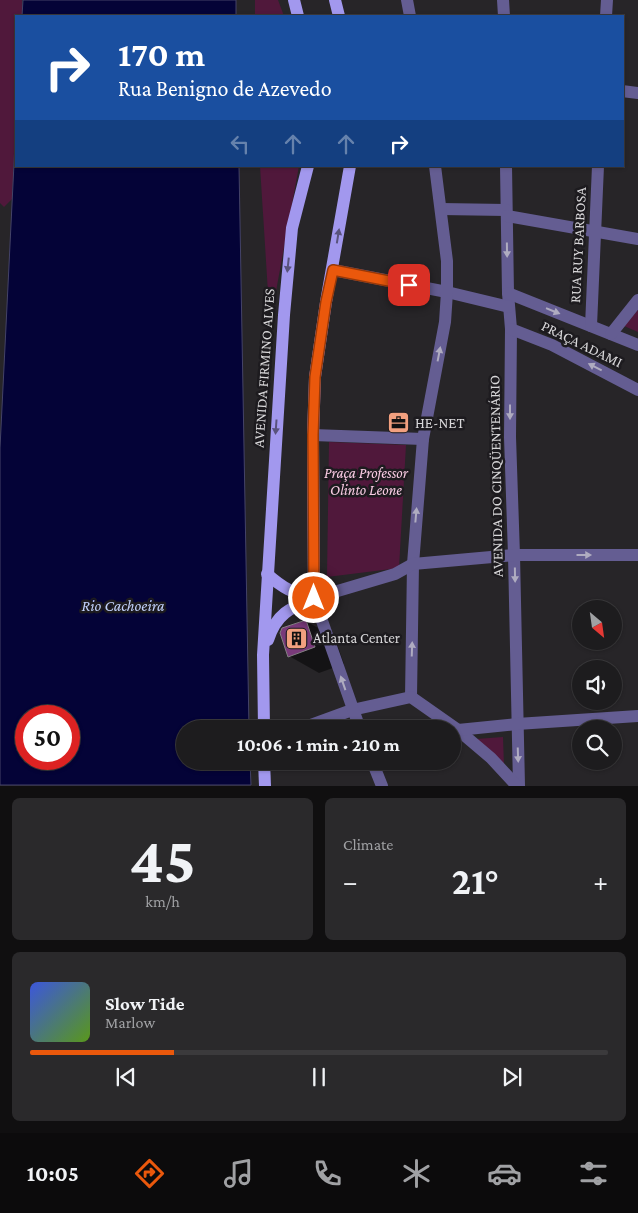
<!DOCTYPE html>
<html lang="en">
<head>
<meta charset="utf-8">
<style>
	body { margin:0; font-family:"Crimson Pro",serif; background:#2a292b; color:#f1f3f6; height:100vh; display:flex; flex-direction:column; font-size:19px; white-space:nowrap }
	* { box-sizing:border-box; margin:0 }
	p { font-size:16px; color:#a0a1a4 }
	.icon { flex:none; width:28px; height:28px; fill:none; stroke:currentColor; stroke-width:2; stroke-linecap:round; stroke-linejoin:round }
	.map { position:relative; height:786px; overflow:hidden }
	.panel { display:flex; flex-direction:column; gap:12px; padding:12px; background:#100f10; flex:1 }
	.panel>* { flex:none }
	.guide { position:absolute; left:15px; top:15px; width:609px; height:152px; border-radius:0px; box-shadow:0 1px 4px #0004,0 0 0 1px #3b3a3c; background:#1a4fa0; color:#fff; overflow:hidden }
	.needle { width:32px; rotate:151deg }
	.buttons { position:absolute; left:572px; top:600px; display:grid; gap:10px }
	.buttons a { display:grid; place-items:center; width:50px; height:50px; border-radius:50%; background:#1d1c1e; box-shadow:0 1px 4px #0004,0 0 0 1px #3b3a3c; font-size:25px }
	.speed { position:absolute; left:15px; top:705px; display:flex; gap:10px; font-size:25px; font-weight:700; text-align:center }
	.speed>* { display:grid; place-content:center; width:65px; height:65px; border-radius:50%; background:#1d1c1e; box-shadow:0 1px 4px #0004,0 0 0 1px #3b3a3c; line-height:1 }
	.speed .limit { border:8px solid #d22; background:#fff; color:#111 }
	.pin { position:absolute; display:grid; place-items:center; width:42px; height:42px; color:#fff; margin:-21px; border-radius:10px; box-shadow:0 2px 8px #0006 }
	.me { position:absolute; width:55px; margin:-28px; rotate:0deg; stroke-linejoin:round; filter:drop-shadow(0 0 4px #0008) }
	.turn { display:flex; align-items:center; gap:18px; height:105px; padding:0 20px; font-size:22px }
	.turn .icon { width:65px; height:65px; stroke-width:2.5 }
	.turn b { display:block; font-size:35px; line-height:42px }
	.lanes { display:flex; align-items:center; height:48px; padding:0 20px; background:#0003; justify-content:center; gap:25px; direction:ltr }
	.lanes .off { opacity:.35 }
	.big { font-size:38px; font-weight:700; line-height:1.1 }
	.panel .card { flex:1; display:flex; flex-direction:column; justify-content:center; gap:8px; min-width:0; padding:0 18px; border-radius:8px; background:#2a292b }
	.panel .dial { align-items:center; gap:0 }
	.dial b { font-size:65px; line-height:1 }
	.song { display:flex; align-items:center; gap:15px }
	.cover { width:60px; height:60px; border-radius:8px; background:linear-gradient(135deg,hsl(230 70% 55%),hsl(90 70% 35%)) }
	.played { height:5px; border-radius:2px; background:linear-gradient(90deg,#ea580c 25%,#3b3a3c 25%) }
	.keys { display:flex; justify-content:space-around; direction:ltr }
	.heat { display:flex; justify-content:space-between; align-items:center; font-size:28px; direction:ltr }
	.panel .tiles { flex:1; display:grid; gap:12px; grid-template-columns:1fr 1fr }
	.card:last-child { grid-column:span 2 }
	.trip { position:absolute; left:176px; top:720px; width:285px; height:50px; border-radius:25px; background:#1d1c1e; box-shadow:0 1px 4px #0004,0 0 0 1px #3b3a3c; font-weight:700; line-height:50px; text-align:center }
	.tabs { display:flex; height:80px; justify-content:space-around; align-items:center; background:#0c0b0c; color:#a0a1a4 }
	.tabs .icon { width:35px; height:35px }
	.tabs .selected { color:#ea580c }
	.tabs b { font-size:22px; color:#f1f3f6 }
	.map>svg:first-child { display:block }
</style>
</head>
<body>
<div class="map">
<svg width="638" height="786" viewBox="0 0 638 786">
	<rect width="100%" height="100%" fill="#272528"/>
	<g fill="#50183b">
		<polygon points="0,0 22,0 22,16 16,16 16,123 12,199 4,207 0,203"/>
		<polygon points="255,0 278,0 284,16 255,16"/>
		<polygon points="260,166 299,166 270,324"/>
		<polygon points="638,310 638,332 624,326"/>
		<polygon points="329,442 406,445 399,568 327,577"/>
		<polygon points="503,737 504,766 476,739"/>
	</g>
	<g fill="#040337" stroke="#444368" fill-rule="evenodd">
		<polygon points="23,0 236,0 236,16 22,16"/>
		<path d="M 16,123 L 16,166 L 239,166 L 249,729 L 185,729 L 185,761 L 250,761 L 251,785 L 0,785 L 0,448 ZM 26,716 L 69,716 L 69,759 L 26,759 Z"/>
	</g>
	<polygon fill="#0007" points="306,621 335,638 344,664 319,673 289,656"/>
	<polygon fill="#793a7a" stroke="#837f83" points="306,620 315,647 288,657 280,633 282,628"/>
	<g fill="none" stroke-linecap="round" stroke-linejoin="round">
		<g stroke="#645d92" stroke-width="12">
			<polyline points="407,0 410,16"/>
			<polyline points="503,0 504,16"/>
			<polyline points="606,16 607,0"/>
			<polyline points="622,91 638,93"/>
			<polyline points="506,166 508,293 511,329 510,437 514,555 519,786"/>
			<polyline points="441,209 506,210"/>
			<polyline points="507,216 638,239"/>
			<polyline points="333,270 447,292 509,307"/>
			<polyline points="508,293 638,345"/>
			<polyline points="591,326 598,166"/>
			<polyline points="511,329 552,345 638,390"/>
			<polyline points="611,334 638,300"/>
			<polyline points="313,435 423,439"/>
			<polyline points="411,697 413,564 423,439 445,322 447,292 447,261 435,166"/>
			<polyline points="300,729 352,710 411,697 458,730 491,758 517,786"/>
			<polyline points="360,729 314,598 395,574 413,564 514,555 638,555"/>
			<polyline points="458,730 517,724 638,716"/>
			<polyline points="372,761 382,786"/>
		</g>
		<g stroke="#a298ee" stroke-width="12">
			<polyline points="294,0 298,16"/>
			<polyline points="335,0 339,16"/>
			<path d="M 267,574 C 284,589 291,592 314,598"/>
			<polyline points="314,598 313,435 315,377 326,302 350,166"/>
			<path d="M 268,640 C 276,614 290,608 314,598"/>
			<polyline points="264,729 263,655 284,315 292,228 308,166"/>
			<polyline points="264,761 265,786"/>
		</g>
	</g>
	<defs><path id="oneway-solid" d="M-6-.8H1V-3.2L6.5 0L1 3.2V.8H-6Z" transform="scale(1.25)"/></defs>
	<g fill="#59537c">
		<use href="#oneway-solid" transform="translate(338 236) rotate(-81)"/>
		<use href="#oneway-solid" transform="translate(288 265) rotate(96)"/>
		<use href="#oneway-solid" transform="translate(276 427) rotate(94)"/>
	</g>
	<g fill="#afacc0">
		<use href="#oneway-solid" transform="translate(507 250) rotate(89)"/>
		<use href="#oneway-solid" transform="translate(553 311) rotate(22)"/>
		<use href="#oneway-solid" transform="translate(439 354) rotate(-79)"/>
		<use href="#oneway-solid" transform="translate(595 367) rotate(-153)"/>
		<use href="#oneway-solid" transform="translate(510 412) rotate(90)"/>
		<use href="#oneway-solid" transform="translate(416 515) rotate(-85)"/>
		<use href="#oneway-solid" transform="translate(584 555)"/>
		<use href="#oneway-solid" transform="translate(515 575) rotate(89)"/>
		<use href="#oneway-solid" transform="translate(412 649) rotate(-88)"/>
		<use href="#oneway-solid" transform="translate(343 683) rotate(-109)"/>
		<use href="#oneway-solid" transform="translate(518 755) rotate(88)"/>
	</g>
	<g fill="none" stroke-linecap="round" stroke-linejoin="round">
		<defs>
			<polyline id="route" points="314,598 313,435 315,377 326,302 333,270 409,285"/>
		</defs>
		<use href="#route" stroke="#983908" stroke-width="12"/>
		<use href="#route" stroke="#ea580c" stroke-width="9"/>
	</g>
	<defs>
		<symbol id="office-square" viewBox="-11 -11 22 22"><rect x="-9" y="-9" width="18" height="18" rx="4" fill="#f2a07f" stroke="#1d1b1f"/><path d="M-6-3h4V-5.5h4V-3h4V5H-6ZM-1-4.5V-3h2v-1.5ZM-6 0V1H6V0Z" fill="#111"/></symbol>
		<symbol id="building-square" viewBox="-11 -11 22 22"><rect x="-9" y="-9" width="18" height="18" rx="4" fill="#f2a07f" stroke="#1d1b1f"/><path d="M-4-6H4V6H1V3H-1V6H-4ZM-2.5-4.3h1.7v1.8h-1.7ZM.8-4.3h1.7v1.8H.8ZM-2.5-1h1.7V.8h-1.7ZM.8-1h1.7V.8H.8Z" fill="#111"/></symbol>
	</defs>
	<g fill-rule="evenodd">
		<use href="#office-square" x="386" y="410" width="25" height="25"/>
		<use href="#building-square" x="284" y="626" width="25" height="25"/>
	</g>
	<g text-anchor="middle" dominant-baseline="central" stroke-width="5" stroke-linejoin="round" paint-order="stroke">
		<g font-size="15" fill="#d8d7d9" stroke="#1d1b1f">
			<text transform="translate(578 245) rotate(-87)">RUA RUY BARBOSA</text>
			<text transform="translate(582 344) rotate(26)">PRAÇA ADAMI</text>
			<text transform="translate(264 368) rotate(-86)">AVENIDA FIRMINO ALVES</text>
			<text transform="translate(496 476) rotate(-91)">AVENIDA DO CINQÜENTENÁRIO</text>
		</g>
		<g font-size="15" fill="#d8d7d9" stroke="#1d1b1f" text-anchor="start">
			<text x="415" y="423">HE-NET</text>
			<text x="313" y="638">Atlanta Center</text>
		</g>
		<g font-size="15" font-style="italic" fill="#f9cbe3" stroke="#1d1b1f">
			<text x="366" y="473">Praça Professor<tspan x="366" dy="17">Olinto Leone</tspan></text>
		</g>
		<g font-size="16" font-style="italic" fill="#c1d0fa" stroke="#1d1b1f">
			<text x="123" y="605">Rio Cachoeira</text>
		</g>
	</g>
</svg>
<div class="buttons">
<a><svg class="needle" viewBox="-14 -14 28 28"><path d="M0-13l5 13h-10z" fill="#e53935"/><path d="M0 13l5-13h-10z" fill="#a0a1a4"/></svg></a>
<a><svg class="icon" aria-label="sound" viewBox="0 0 24 24"><path d="M4 9h4l5-4v14l-5-4H4zM17 9q2 3 0 6"/></svg></a>
<a><svg class="icon" aria-label="search" viewBox="0 0 24 24"><circle cx="10" cy="10" r="6"/><path d="M15 15l6 6"/></svg></a>
</div>
<div class="speed"><div class="limit">50</div></div>
<div class="pin" style="left:409px;top:285px;background:#d93025"><svg class="icon" aria-label="arrive" viewBox="0 0 24 24"><path d="M6 21V4h12l-3 4 3 4H6"/></svg></div>
<svg class="me" style="left:314px;top:598px" viewBox="-20 -20 40 40"><circle r="17" fill="#ea580c" stroke="#fff" stroke-width="3"/><path d="M0-11L8 9 0 5-8 9z" fill="#fff"/></svg>
<div class="trip">10:06 · 1 min · 210 m</div>
<div class="guide">
<div class="turn"><svg class="icon" aria-label="right" viewBox="0 0 24 24"><path d="M7 20v-9h11M14 6l5 5-5 5"/></svg><div><b>170 m</b>Rua Benigno de Azevedo</div></div>
<div class="lanes"><svg class="icon off" aria-label="left" viewBox="0 0 24 24"><path d="M17 20v-9H6M10 6l-5 5 5 5"/></svg><svg class="icon off" aria-label="ahead" viewBox="0 0 24 24"><path d="M12 20V5M6 11l6-6 6 6"/></svg><svg class="icon off" aria-label="ahead" viewBox="0 0 24 24"><path d="M12 20V5M6 11l6-6 6 6"/></svg><svg class="icon" aria-label="right" viewBox="0 0 24 24"><path d="M7 20v-9h11M14 6l5 5-5 5"/></svg></div>
</div>
</div>
<section class="panel">
<div class="tiles">
<div class="card dial"><b>45</b><p>km/h</p></div>
<div class="card"><p>Climate</p>
<div class="heat"><a>−</a><b class="big">21°</b><a>+</a></div>
</div>
<div class="card">
<div class="song"><i class="cover"></i><div><b>Slow Tide</b><p>Marlow</p></div></div>
<div class="played"></div>
<div class="keys"><svg class="icon" aria-label="previous" viewBox="0 0 24 24"><path d="M18 5L8 12l10 7zM5 5v14"/></svg><svg class="icon" aria-label="pause" viewBox="0 0 24 24"><path d="M8 5v14M16 5v14"/></svg><svg class="icon" aria-label="next" viewBox="0 0 24 24"><path d="M6 5l10 7-10 7zM19 5v14"/></svg></div>
</div>
</div>
</section>
<nav class="tabs">
<b>10:05</b>
<svg class="icon selected" aria-label="directions" viewBox="0 0 24 24"><path d="M12 3l9 9-9 9-9-9zM9 14v-3h6M13 9l2 2-2 2"/></svg>
<svg class="icon" aria-label="music" viewBox="0 0 24 24"><path d="M9 18V5l10-2v13"/><circle cx="6" cy="18" r="3"/><circle cx="16" cy="16" r="3"/></svg>
<svg class="icon" aria-label="phone" viewBox="0 0 24 24"><path d="M5 4h4l2 5-3 2q2 4 5 5l2-3 5 2v4C11 20 4 13 5 4z"/></svg>
<svg class="icon" aria-label="climate" viewBox="0 0 24 24"><path d="M12 3v18M4 7l16 10M4 17L20 7"/></svg>
<svg class="icon" aria-label="car" viewBox="0 0 24 24"><path d="M5 17H2v-5l4-1 3-4h7l3 4 3 1v5h-3M9 17h6M6 11h13"/><circle cx="7" cy="17" r="2"/><circle cx="17" cy="17" r="2"/></svg>
<svg class="icon" aria-label="filters" viewBox="0 0 24 24"><path d="M4 7h16M4 17h16"/><circle cx="9" cy="7" r="2"/><circle cx="15" cy="17" r="2"/></svg>
</nav>
</body>
</html>
